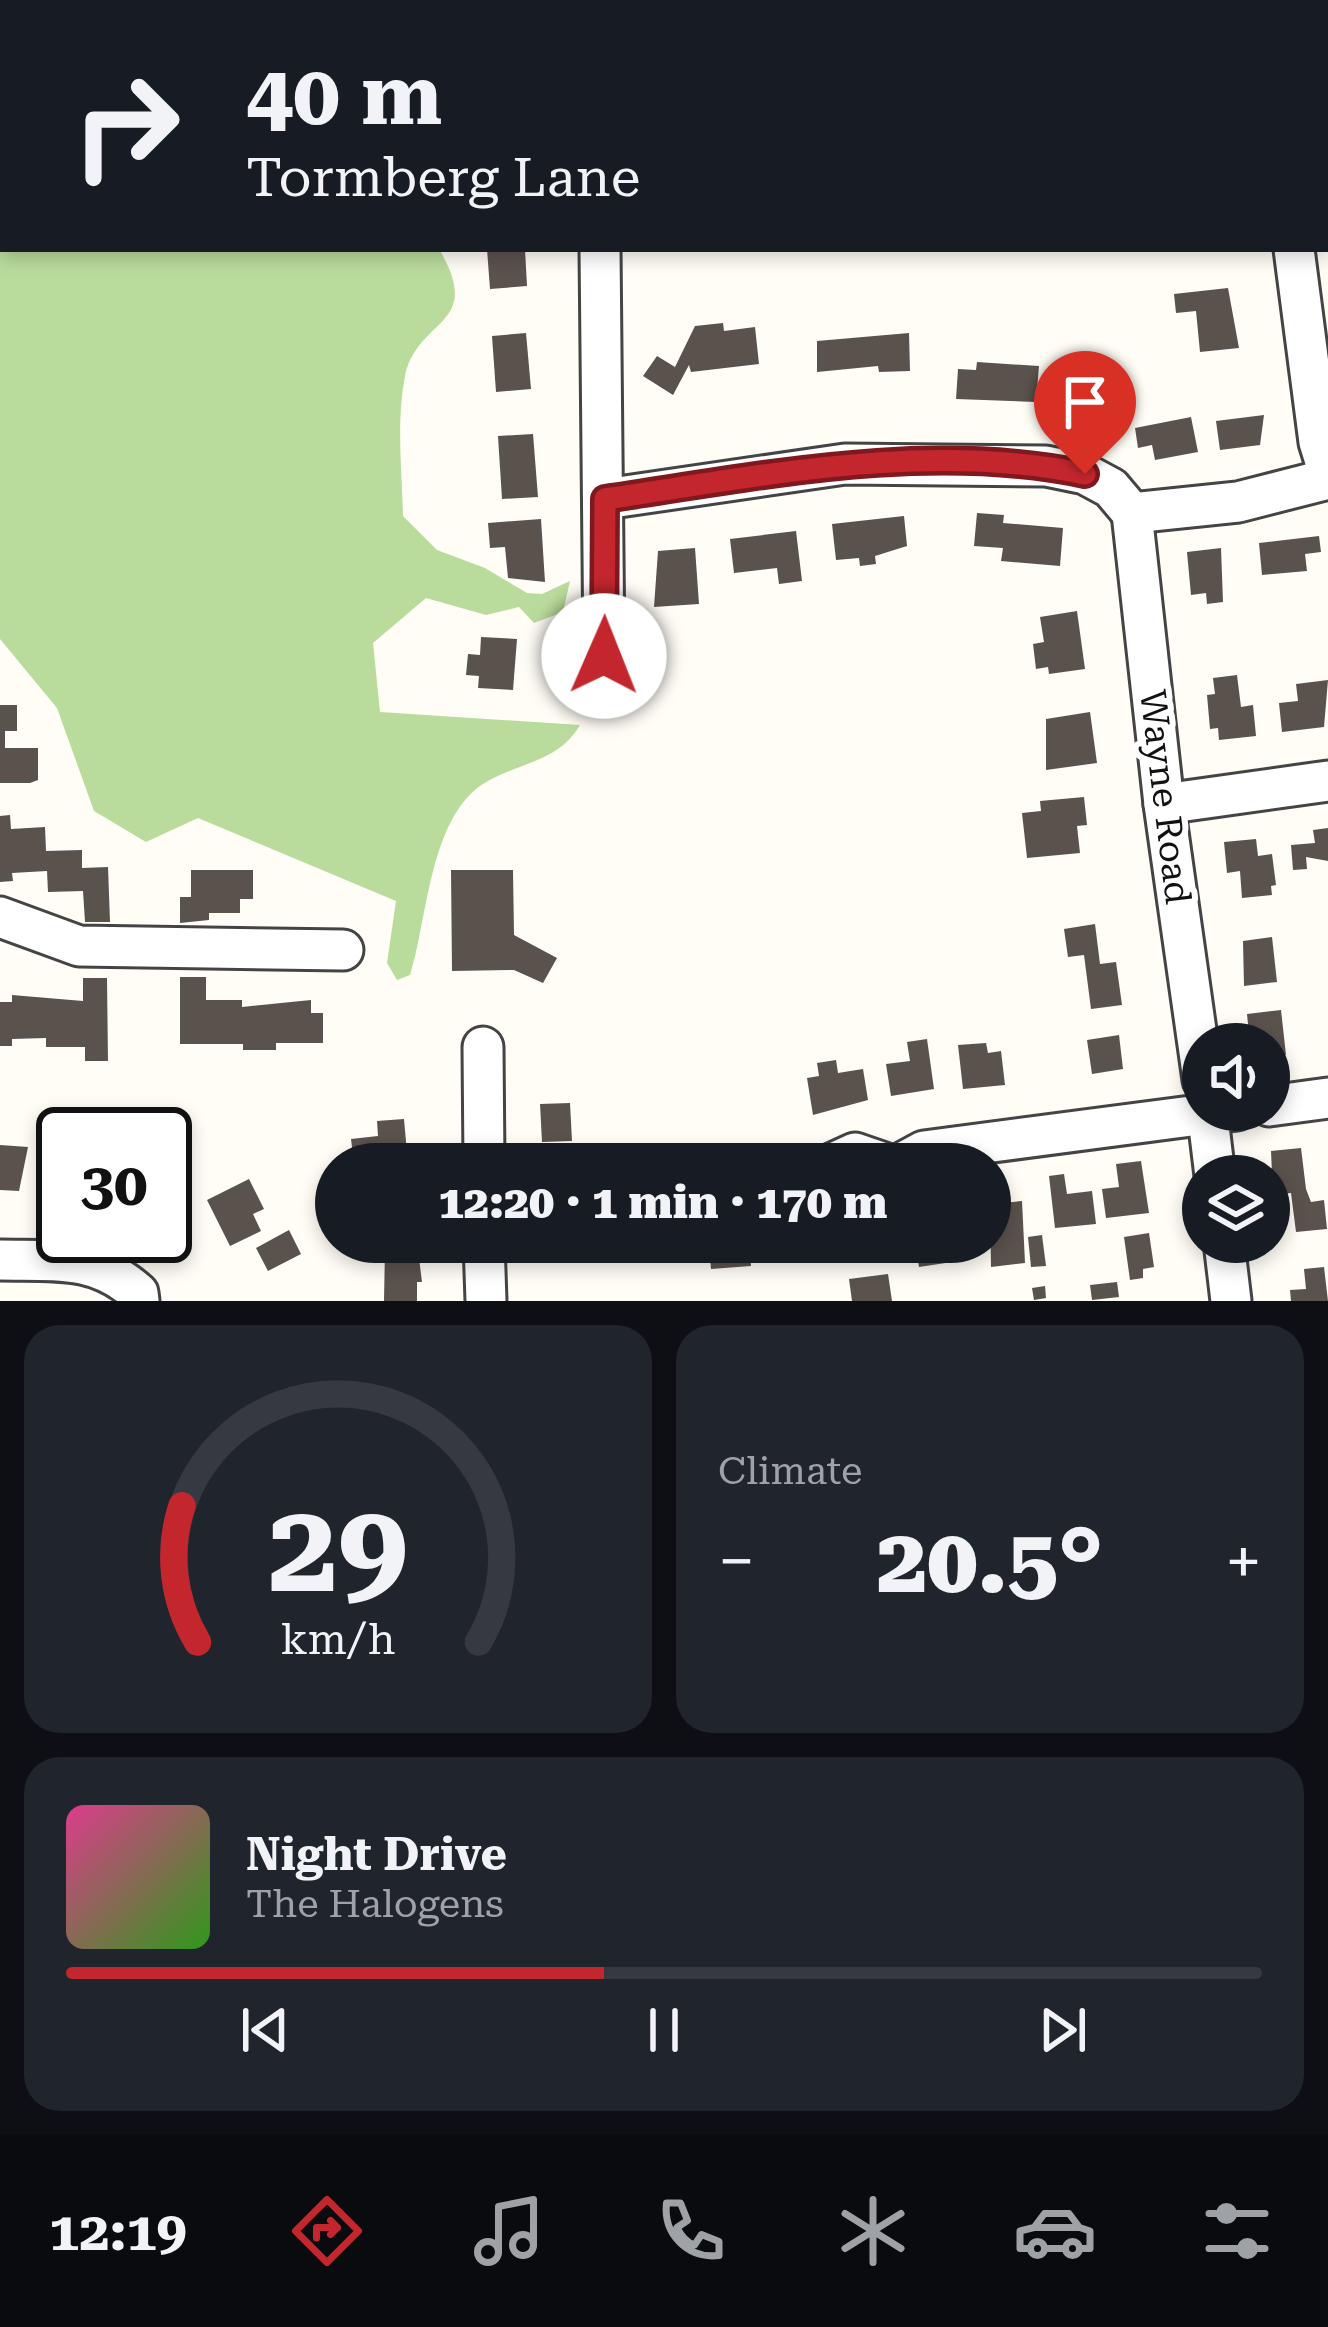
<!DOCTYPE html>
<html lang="en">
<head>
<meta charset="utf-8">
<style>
	body { margin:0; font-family:"Roboto Serif",serif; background:#20242c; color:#f1f3f6; height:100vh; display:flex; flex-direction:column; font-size:45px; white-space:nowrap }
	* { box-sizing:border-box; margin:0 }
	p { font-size:39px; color:#9ea1a6 }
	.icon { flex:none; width:66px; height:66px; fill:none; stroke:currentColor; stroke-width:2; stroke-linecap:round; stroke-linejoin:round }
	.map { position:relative; height:1301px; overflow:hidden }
	.details { display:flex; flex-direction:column; gap:24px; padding:24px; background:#0d0f14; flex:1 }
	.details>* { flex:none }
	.guide { position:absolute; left:0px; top:0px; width:1329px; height:252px; box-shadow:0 6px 18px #0003; background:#171b24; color:#f1f3f6; overflow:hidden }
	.buttons { position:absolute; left:1182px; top:1023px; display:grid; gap:24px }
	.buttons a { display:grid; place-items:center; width:108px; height:108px; border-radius:50%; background:#171b24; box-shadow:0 6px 18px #0003; font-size:60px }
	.speed { position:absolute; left:36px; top:1107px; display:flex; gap:24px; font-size:60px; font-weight:700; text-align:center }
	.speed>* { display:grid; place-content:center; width:156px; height:156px; border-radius:50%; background:#171b24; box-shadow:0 6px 18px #0003; line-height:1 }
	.speed .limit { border:6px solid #111; border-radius:18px; background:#fff; color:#111 }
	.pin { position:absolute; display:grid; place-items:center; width:102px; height:102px; color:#fff; margin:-123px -51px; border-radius:50% 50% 50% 0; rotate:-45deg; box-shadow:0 0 12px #0007 }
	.pin .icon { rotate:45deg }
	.me { position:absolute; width:132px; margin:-66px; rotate:1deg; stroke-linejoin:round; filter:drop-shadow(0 0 9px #0008) }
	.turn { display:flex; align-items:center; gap:42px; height:252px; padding:0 48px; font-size:54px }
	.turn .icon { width:156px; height:156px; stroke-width:2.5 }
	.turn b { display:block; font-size:84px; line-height:102px }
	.big { font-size:90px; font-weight:800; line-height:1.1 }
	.details .tile { flex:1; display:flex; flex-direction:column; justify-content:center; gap:18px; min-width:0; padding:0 42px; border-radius:36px; background:#20242c }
	.details .dial { align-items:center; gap:0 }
	.dial svg { height:312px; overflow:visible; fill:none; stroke:#363941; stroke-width:7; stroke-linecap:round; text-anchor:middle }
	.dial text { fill:#f1f3f6; stroke:none }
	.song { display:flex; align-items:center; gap:36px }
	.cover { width:144px; height:144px; border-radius:18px; background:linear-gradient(135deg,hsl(330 70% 55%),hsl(110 70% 35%)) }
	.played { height:12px; border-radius:6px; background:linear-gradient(90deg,#c4262e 45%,#363941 45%) }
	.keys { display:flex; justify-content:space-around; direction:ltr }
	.heat { display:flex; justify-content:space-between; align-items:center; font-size:66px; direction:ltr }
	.details .tiles { flex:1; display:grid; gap:24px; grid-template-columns:1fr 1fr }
	.tile:last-child { grid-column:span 2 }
	.trip { position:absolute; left:315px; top:1143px; width:696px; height:120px; border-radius:60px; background:#171b24; box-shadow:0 6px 18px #0003; font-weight:800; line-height:120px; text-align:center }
	.menu { display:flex; height:192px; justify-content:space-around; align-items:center; background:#090b0e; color:#9ea1a6 }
	.menu .icon { width:84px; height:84px }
	.menu .selected { color:#c4262e }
	.menu b { font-size:54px; color:#f1f3f6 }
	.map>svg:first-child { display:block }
</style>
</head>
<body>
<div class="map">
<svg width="1328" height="1301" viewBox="0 0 1328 1301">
	<rect width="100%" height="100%" fill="#fffdf5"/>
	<path fill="#b9dc9c" d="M 0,0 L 408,0 L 3,3 L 3,249 L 439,249 C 485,327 418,316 405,376 C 396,421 402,470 403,516 L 437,550 L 485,568 L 527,593 L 542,594 L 570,581 L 563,612 L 534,623 L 519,607 L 486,615 L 426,598 L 373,643 L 380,712 L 580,725 C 559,761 522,762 488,781 C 429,813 428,920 410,975 L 397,980 L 387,963 L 396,901 L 198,818 L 146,842 L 94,811 L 57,708 L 0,639 Z"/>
	<g fill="#5a524d">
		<polygon points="487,249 525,249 527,286 490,289"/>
		<polygon points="1228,288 1239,348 1200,352 1196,311 1176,313 1174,294"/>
		<polygon points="723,323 724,331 755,327 759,364 691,372 689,365 673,395 643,376 657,356 675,367 695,326"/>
		<polygon points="526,333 531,389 496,392 492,336"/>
		<polygon points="909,333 910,371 879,372 878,366 817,372 817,341"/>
		<polygon points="977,362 1039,366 1036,402 956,399 958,369 976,370"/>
		<polygon points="1264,415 1260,445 1220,450 1216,421"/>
		<polygon points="1191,417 1198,452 1155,460 1152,445 1138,448 1135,428"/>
		<polygon points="533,434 538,497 502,499 498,436"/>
		<polygon points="977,513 1004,515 1003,523 1063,528 1060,566 1001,561 1003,548 974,546"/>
		<polygon points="904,516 907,546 875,556 876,564 860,566 859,558 836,560 832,524"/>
		<polygon points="541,519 545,582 508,578 505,547 490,548 488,523"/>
		<polygon points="796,531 802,581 779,584 777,568 734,573 730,539"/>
		<polygon points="1319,536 1321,552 1305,554 1307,571 1262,575 1259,543"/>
		<polygon points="695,548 699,604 654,607 658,551"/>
		<polygon points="1221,548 1223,602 1207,604 1206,593 1191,595 1187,552"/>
		<polygon points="1077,611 1085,669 1049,674 1048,667 1036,669 1033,644 1044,642 1040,617"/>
		<polygon points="481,637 517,639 513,690 478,688 479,676 466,675 468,654 480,655"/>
		<polygon points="1237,675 1241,707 1253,705 1256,736 1219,740 1218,728 1210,729 1207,695 1215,694 1213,678"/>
		<polygon points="1328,680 1324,727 1282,732 1279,703 1298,701 1296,684"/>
		<polygon points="0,705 17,705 17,731 5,731 5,748 38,748 38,780 30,783 0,783"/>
		<polygon points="1090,712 1097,763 1046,770 1046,719"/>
		<polygon points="1084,797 1087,825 1077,826 1080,853 1027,858 1022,813 1041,811 1040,801"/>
		<polygon points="10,815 11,829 45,827 46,851 82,850 82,868 108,867 110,922 85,922 83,891 48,892 47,871 12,873 13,881 0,882 0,816"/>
		<polygon points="1328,828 1328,861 1306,857 1307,869 1293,870 1291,845 1315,843 1313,830"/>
		<polygon points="1256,839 1258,856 1272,854 1276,885 1271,886 1272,895 1242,898 1240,871 1227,873 1224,842"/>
		<polygon points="191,870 253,870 253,899 240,899 240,913 209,913 209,920 180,923 180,897 191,897"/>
		<polygon points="451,870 513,870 514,935 557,958 543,983 514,970 452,971"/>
		<polygon points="1095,924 1100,964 1116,962 1122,1005 1091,1009 1084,955 1068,957 1064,929"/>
		<polygon points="1272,937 1277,982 1244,986 1243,941"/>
		<polygon points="180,977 206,977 206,1000 242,1000 242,1007 311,1000 311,1013 323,1013 323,1043 276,1043 276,1050 243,1050 243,1044 180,1044"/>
		<polygon points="83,978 107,978 108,1061 85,1061 85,1047 46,1047 46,1038 12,1039 12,1046 0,1046 0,1002 12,1002 12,995 83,1001"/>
		<polygon points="1281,1010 1286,1055 1269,1056 1269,1044 1250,1044 1247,1014"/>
		<polygon points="1119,1035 1123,1069 1092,1074 1087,1040"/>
		<polygon points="927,1039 934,1089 891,1096 886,1064 910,1061 907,1042"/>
		<polygon points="986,1043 988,1053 1001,1051 1005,1085 963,1089 958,1045"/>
		<polygon points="836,1060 838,1073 863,1069 868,1100 813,1115 807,1078 819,1076 817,1063"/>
		<polygon points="570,1103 572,1141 542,1142 540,1104"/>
		<polygon points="81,1116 111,1117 111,1134 81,1134"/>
		<polygon points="404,1119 408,1164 354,1164 351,1139 378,1136 377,1121"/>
		<polygon points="0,1145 28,1147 19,1191 0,1190"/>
		<polygon points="1301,1148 1306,1189 1311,1202 1324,1200 1327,1229 1296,1232 1291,1193 1273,1195 1271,1151"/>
		<polygon points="1141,1161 1149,1213 1106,1218 1102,1189 1119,1187 1116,1164"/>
		<polygon points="1064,1174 1067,1194 1092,1191 1096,1224 1055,1228 1049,1176"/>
		<polygon points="249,1179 264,1209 253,1214 261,1231 230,1246 207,1200"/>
		<polygon points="1022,1201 1025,1263 991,1267 990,1204"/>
		<polygon points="289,1230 301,1254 268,1271 256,1248"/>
		<polygon points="1149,1233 1154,1267 1143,1269 1143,1278 1130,1280 1124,1237"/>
		<polygon points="1042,1235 1046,1266 1031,1267 1028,1237"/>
		<polygon points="378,1242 417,1242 422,1282 417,1282 417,1301 384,1301 385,1248 378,1248"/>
		<polygon points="543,1242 578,1242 578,1253 543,1254"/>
		<polygon points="695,1242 749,1242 751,1266 711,1269 710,1257 696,1258"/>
		<polygon points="915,1242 956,1242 959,1261 919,1267"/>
		<polygon points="1324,1267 1328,1301 1291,1301 1290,1290 1306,1289 1304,1269"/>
		<polygon points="888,1274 892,1301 852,1301 849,1279"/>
		<polygon points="1117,1282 1119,1297 1092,1300 1090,1285"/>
		<polygon points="1045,1286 1046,1298 1034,1300 1032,1288"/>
	</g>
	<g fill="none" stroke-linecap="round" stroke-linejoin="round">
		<defs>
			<g id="minor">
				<polyline points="596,0 596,3"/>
				<polyline points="1326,177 1328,177"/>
				<polyline points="600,249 604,656"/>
				<polyline points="1294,249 1319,442 1328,471"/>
				<polyline points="605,499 845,464 1046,466 1085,474 1111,488 1132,513"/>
				<polyline points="1132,513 1164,804 1203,1080"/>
				<polyline points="1132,513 1238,502 1328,479"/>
				<polyline points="1164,804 1328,781"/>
				<polyline points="0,917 79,946 343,950"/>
				<polyline points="483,1047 484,1164"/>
				<polyline points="1269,1106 1328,1098"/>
				<polyline points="1207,1110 1215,1176"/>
				<polyline points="831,1164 855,1153 887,1164"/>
				<polyline points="900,1164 924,1151 1237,1110"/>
				<polyline points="484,1242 486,1301"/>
				<polyline points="1224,1242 1231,1301"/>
				<path d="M 0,1260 C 55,1261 96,1255 138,1293 L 139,1301"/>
			</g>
		</defs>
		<use href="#minor" stroke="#444" stroke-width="45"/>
		<use href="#minor" stroke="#fff" stroke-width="39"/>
	</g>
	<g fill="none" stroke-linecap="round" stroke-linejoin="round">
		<defs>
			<path id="route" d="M 604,656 L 605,499 C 761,476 928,441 1085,474"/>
		</defs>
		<use href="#route" stroke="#7f191e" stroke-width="30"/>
		<use href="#route" stroke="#c4262e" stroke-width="21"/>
	</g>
	<g text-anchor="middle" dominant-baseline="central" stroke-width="12" stroke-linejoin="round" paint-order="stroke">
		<g font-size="36" fill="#111" stroke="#fff">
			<text transform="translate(1165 797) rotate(83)">Wayne Road</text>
		</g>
	</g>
</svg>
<div class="buttons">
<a><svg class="icon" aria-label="sound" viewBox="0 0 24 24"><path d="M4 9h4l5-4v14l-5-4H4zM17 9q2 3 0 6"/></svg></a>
<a><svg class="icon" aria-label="layers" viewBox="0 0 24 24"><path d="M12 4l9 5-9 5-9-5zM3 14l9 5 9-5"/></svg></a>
</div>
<div class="speed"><div class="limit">30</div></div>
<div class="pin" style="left:1085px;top:474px;background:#d93025"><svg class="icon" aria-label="arrive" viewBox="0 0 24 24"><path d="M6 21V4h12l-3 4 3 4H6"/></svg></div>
<svg class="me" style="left:604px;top:656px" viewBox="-20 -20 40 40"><circle r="19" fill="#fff"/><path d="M0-13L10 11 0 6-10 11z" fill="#c4262e"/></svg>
<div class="trip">12:20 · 1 min · 170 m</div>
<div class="guide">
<div class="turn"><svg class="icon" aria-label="right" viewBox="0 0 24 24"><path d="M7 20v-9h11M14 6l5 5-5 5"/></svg><div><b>40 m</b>Tormberg Lane</div></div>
</div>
</div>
<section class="details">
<div class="tiles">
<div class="tile dial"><svg viewBox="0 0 100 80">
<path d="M14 69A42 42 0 1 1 86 69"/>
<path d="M14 69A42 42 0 0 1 10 34" stroke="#c4262e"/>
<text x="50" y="56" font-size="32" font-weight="700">29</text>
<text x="50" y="72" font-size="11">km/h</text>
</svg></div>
<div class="tile"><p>Climate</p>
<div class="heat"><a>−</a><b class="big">20.5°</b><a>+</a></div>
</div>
<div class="tile">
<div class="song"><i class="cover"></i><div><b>Night Drive</b><p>The Halogens</p></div></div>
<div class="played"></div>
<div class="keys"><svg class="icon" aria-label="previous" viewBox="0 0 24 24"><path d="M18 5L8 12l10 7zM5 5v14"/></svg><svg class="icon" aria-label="pause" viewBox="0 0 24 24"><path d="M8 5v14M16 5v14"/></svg><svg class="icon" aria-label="next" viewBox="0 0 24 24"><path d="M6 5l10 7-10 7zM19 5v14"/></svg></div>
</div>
</div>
</section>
<nav class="menu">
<b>12:19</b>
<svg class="icon selected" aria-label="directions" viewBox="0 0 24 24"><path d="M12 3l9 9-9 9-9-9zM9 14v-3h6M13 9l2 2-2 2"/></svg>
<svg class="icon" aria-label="music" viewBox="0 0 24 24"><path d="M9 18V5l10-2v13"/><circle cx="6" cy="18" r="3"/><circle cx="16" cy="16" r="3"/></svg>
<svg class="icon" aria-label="phone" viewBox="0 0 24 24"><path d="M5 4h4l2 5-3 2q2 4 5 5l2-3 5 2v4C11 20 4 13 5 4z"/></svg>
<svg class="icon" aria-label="climate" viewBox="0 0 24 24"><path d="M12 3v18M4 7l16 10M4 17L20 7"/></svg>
<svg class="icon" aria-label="car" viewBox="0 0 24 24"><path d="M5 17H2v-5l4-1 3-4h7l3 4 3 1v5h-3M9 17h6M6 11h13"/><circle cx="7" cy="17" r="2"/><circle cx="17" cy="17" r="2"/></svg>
<svg class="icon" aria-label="filters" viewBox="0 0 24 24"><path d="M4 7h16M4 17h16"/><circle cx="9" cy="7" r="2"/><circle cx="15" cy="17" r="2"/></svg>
</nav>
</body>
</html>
